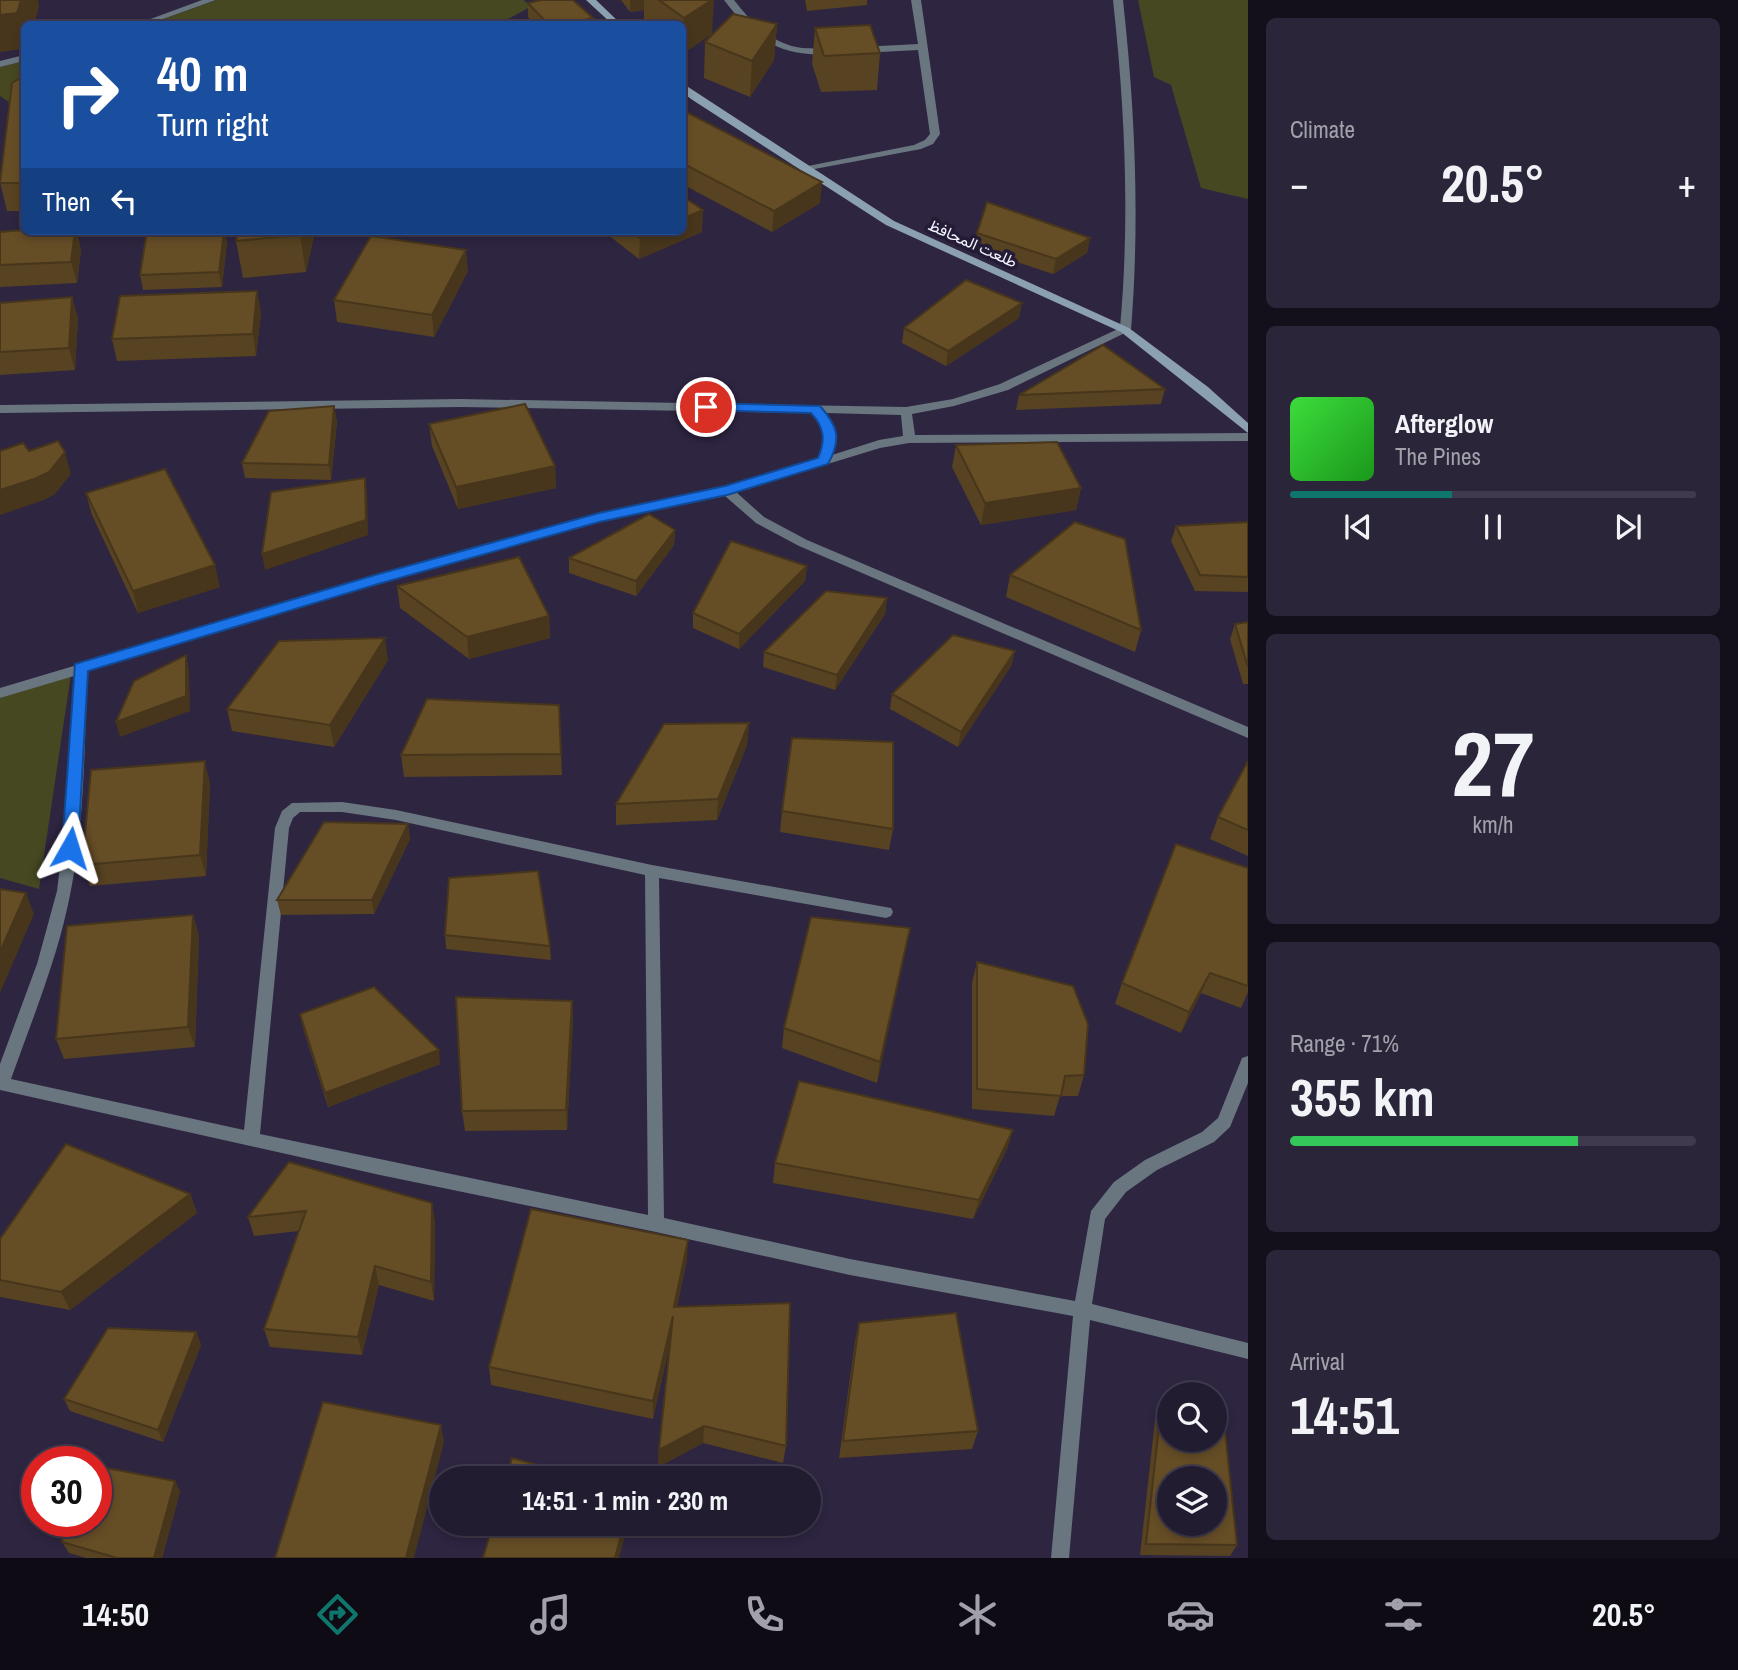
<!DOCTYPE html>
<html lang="en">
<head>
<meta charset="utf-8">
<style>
	body { margin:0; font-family:"Archivo Narrow",Vazirmatn,sans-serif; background:#2a2539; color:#f1f3f6; height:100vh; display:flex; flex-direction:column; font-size:26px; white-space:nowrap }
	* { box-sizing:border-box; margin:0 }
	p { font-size:23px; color:#a2a1ab }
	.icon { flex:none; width:38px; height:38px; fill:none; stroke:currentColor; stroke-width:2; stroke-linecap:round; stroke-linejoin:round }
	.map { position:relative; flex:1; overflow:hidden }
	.drawer { display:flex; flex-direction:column; gap:18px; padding:18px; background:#130f1b; width:490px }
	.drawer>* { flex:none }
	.top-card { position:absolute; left:21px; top:21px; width:665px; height:214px; border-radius:10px; box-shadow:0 4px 10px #0003,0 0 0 2px #3f3a4d; background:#1a4fa0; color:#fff; overflow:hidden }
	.fabs { position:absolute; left:1157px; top:1382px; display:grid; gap:14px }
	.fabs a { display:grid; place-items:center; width:70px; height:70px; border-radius:50%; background:#221c31; box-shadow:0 4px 10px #0003,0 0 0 2px #3f3a4d; font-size:35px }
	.speed { position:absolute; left:21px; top:1446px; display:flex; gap:14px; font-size:35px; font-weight:700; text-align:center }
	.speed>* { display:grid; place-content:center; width:91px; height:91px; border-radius:50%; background:#221c31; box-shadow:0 4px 10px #0003,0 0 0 2px #3f3a4d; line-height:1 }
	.speed .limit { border:10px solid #d22; background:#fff; color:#111 }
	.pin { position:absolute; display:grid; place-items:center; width:60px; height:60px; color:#fff; margin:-30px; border:4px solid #fff; border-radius:50%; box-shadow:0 2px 7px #0007 }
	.me { position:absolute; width:77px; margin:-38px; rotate:6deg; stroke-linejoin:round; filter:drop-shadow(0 0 5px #0008) }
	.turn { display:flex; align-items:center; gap:24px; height:147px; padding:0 21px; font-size:32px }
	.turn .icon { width:91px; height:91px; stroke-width:2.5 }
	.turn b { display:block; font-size:49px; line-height:60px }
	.then { display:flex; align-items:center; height:66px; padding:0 21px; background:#0003; gap:14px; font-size:26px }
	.big { font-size:52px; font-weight:700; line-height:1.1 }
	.drawer .card { flex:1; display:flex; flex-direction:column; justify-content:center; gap:10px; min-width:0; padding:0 24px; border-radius:10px; background:#2a2539 }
	.drawer .dial { align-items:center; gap:0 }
	.dial b { font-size:91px; line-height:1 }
	.song { display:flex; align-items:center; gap:21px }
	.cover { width:84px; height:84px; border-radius:10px; background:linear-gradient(135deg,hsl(120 70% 55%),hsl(120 70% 35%)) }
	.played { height:7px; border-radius:4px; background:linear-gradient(90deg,#0f766e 40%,#3f3a4d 40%) }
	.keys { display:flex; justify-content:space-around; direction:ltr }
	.heat { display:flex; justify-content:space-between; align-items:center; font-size:38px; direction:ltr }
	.charge { height:10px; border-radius:5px; background:linear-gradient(90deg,#34c759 71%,#3f3a4d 0) }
	.trip { position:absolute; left:429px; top:1466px; width:392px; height:70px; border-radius:35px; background:#221c31; box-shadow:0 4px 10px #0003,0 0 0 2px #3f3a4d; font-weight:700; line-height:70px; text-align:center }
	.menu { display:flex; height:112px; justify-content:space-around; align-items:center; background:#0e0b14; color:#a2a1ab }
	.menu .icon { width:49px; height:49px }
	.menu .active { color:#0f766e }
	.menu b { font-size:32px; color:#f1f3f6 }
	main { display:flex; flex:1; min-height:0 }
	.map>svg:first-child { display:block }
</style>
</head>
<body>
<main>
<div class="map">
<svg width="1248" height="1558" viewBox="0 0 1248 1558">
	<rect width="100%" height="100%" fill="#2e2541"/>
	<g fill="#464822">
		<polygon points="217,0 524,0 530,7 499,24 149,24"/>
		<polygon points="1138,0 1248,0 1248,199 1201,188 1171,85 1154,77"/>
		<polygon points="24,61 24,103 16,107 0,96 0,67"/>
		<polygon points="71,674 39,889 0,878 0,698"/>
	</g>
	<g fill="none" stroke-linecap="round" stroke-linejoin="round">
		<g fill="#697680" fill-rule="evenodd">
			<polygon points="202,0 216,0 149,24 137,24"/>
			<path d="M 724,0 L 734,0 C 752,23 772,44 802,48 C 812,49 826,47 835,52 C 828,56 817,55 809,54 C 770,51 747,30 724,0 Z"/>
			<polygon points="911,0 921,0 940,134 933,144 921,149 804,171 804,167 808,166 914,145 925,140 930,134 918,50 861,53 856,50 861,47 918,44"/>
			<path d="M 1113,0 L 1123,0 C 1135,110 1140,219 1131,330 L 1008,390 L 954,406 L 912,414 L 915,435 L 1248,433 L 1248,441 L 909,443 L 880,448 L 736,492 L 764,517 L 807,540 L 1248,727 L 1248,738 L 799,546 L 756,523 L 725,496 L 599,522 L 378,583 L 88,671 C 84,744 85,818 71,890 C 59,955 33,1017 11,1079 L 244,1130 L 275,828 L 282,811 L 292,803 L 342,802 L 396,810 L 652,865 L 891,908 L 893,912 L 891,916 L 886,918 L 659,878 L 664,1218 L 850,1259 L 1075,1301 L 1091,1211 L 1114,1182 L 1145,1160 L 1202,1132 L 1218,1118 L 1242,1058 L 1248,1056 L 1248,1083 L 1230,1127 L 1214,1142 L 1157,1170 L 1126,1192 L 1105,1219 L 1092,1304 L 1248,1343 L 1248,1359 L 1090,1320 L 1069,1558 L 1051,1558 L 1073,1316 L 850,1275 L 656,1232 L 380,1175 L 0,1090 L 0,1064 L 37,964 L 57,891 L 67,808 L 74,676 L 0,698 L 0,688 L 375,576 L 599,514 L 725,487 L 818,459 C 826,441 824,428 812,413 L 460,407 L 0,413 L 0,405 L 460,399 L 906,407 L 953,399 L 1000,384 L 1120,328 C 1130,218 1125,110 1113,0 ZM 825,413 L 901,415 L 903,436 L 879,440 L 832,455 L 835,433 ZM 300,812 L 342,812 L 396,820 L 645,875 L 648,1215 L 260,1134 L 289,828 L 293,818 Z"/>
			<polygon points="24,55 24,61 0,67 0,61"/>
			<polygon points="137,231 132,234 61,237 56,234 60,231"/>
		</g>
		<g fill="#8ba0b0" fill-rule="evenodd">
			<polygon points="586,0 596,0 621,24 612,24"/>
			<polygon points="682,83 894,221 1129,328 1208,387 1248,423 1248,433 1121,332 886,225 691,99 682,92"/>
		</g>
	</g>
	<g fill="#574221">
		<polygon points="621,0 714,0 683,54 682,24 644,24 644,10 630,12"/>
		<polygon points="805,0 867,0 867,5 807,11"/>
		<polygon points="528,3 593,18 593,24 535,24 528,17"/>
		<polygon points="777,24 774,60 750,97 704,78 705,42"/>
		<polygon points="815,28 880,53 877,90 821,92 812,64"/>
		<polygon points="24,76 24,211 7,211 0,182"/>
		<polygon points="682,114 820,203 772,232 682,184"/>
		<polygon points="238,231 315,231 306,272 243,278 236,241"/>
		<polygon points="603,231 682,231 702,232 639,259"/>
		<polygon points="0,232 81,249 77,283 0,287"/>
		<polygon points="977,233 1090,238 1087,253 1053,274 975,248"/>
		<polygon points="227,242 222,287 143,290 140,275"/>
		<polygon points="468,271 434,337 337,322 334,300"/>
		<polygon points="257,291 261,313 256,356 117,361 112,339"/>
		<polygon points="72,297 78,319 75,370 0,375 0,303"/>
		<polygon points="1019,318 946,366 902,343 904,328"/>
		<polygon points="1165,389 1161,404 1016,410 1019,395"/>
		<polygon points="334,406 337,422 331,480 245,478 242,463"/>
		<polygon points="429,424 555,466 556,488 458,509 432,446"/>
		<polygon points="956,445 1081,488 1076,510 981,525 952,467"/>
		<polygon points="86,493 220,587 138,613 92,515"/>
		<polygon points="1248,522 1248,592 1195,591 1171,541 1176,526"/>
		<polygon points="675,530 674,545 636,596 569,573 569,558"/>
		<polygon points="807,566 805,581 739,649 693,628 693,613"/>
		<polygon points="1010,575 1141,630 1135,652 1006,597"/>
		<polygon points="397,586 549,616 550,638 469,659 400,608"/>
		<polygon points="887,598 885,614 835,690 763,667 764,652"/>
		<polygon points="1248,622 1248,684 1243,684 1230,639 1235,624"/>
		<polygon points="1015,651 1011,666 958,747 890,709 892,694"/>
		<polygon points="388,660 334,747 232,731 227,709"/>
		<polygon points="559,705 562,775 404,777 401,755"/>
		<polygon points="749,723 747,745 717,820 616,825 616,804"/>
		<polygon points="1248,761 1248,856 1210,839 1218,817"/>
		<polygon points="210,783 206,876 90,886 82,865"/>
		<polygon points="782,811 893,829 889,850 780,832"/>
		<polygon points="408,824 410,839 374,914 281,915 277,900"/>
		<polygon points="1248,868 1248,992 1241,1008 1201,993 1181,1033 1115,1004 1122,983"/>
		<polygon points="193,915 199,936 195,1047 64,1059 56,1039"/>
		<polygon points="910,928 877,1083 782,1048 784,1028"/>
		<polygon points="445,935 550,946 551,960 446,949"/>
		<polygon points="977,962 1084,1075 1078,1096 1060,1096 1054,1116 972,1109 972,983"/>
		<polygon points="572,1001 573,1021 567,1130 465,1131 462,1111"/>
		<polygon points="300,1014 440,1064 328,1107 303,1028"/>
		<polygon points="1013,1130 1007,1149 973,1219 773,1183 775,1163"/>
		<polygon points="289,1162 432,1203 435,1223 434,1301 379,1285 362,1355 270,1347 264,1329 299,1231 254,1236 248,1217"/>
		<polygon points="190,1194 197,1213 70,1310 0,1297 0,1239"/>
		<polygon points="687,1259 677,1307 786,1446 783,1463 703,1443 658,1467 659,1450 670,1343 653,1419 491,1385 489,1367"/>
		<polygon points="859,1323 978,1431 972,1449 839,1458 855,1341"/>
		<polygon points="196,1332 201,1345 163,1442 70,1411 64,1399"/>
		<polygon points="1161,1408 1237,1545 1230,1556 1140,1555 1155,1420"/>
		<polygon points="175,1481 180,1492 162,1558 86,1558 69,1553 62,1542"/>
	</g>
	<g fill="#47361b">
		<polygon points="21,0 38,0 39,7 34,24 24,24 24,49 0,52 0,15"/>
		<polygon points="630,0 644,0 644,10 630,12"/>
		<polygon points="712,0 714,0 712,34 683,54 684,18"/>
		<polygon points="593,18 593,24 566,24"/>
		<polygon points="777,24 774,60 750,97 752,61"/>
		<polygon points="822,182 820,203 772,232 774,211"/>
		<polygon points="703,210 702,232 639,259 640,238 655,231 682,231 682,219"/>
		<polygon points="75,231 77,231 81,249 77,283 71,262"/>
		<polygon points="224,231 225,231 227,242 222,287 219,272"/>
		<polygon points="301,231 315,231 315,232 306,272 300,235"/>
		<polygon points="1090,238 1087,253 1053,274 1056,259"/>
		<polygon points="466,250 468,271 434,337 432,315"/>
		<polygon points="257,291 261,313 256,356 253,334"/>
		<polygon points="72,297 78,319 75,370 69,348"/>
		<polygon points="1022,303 1019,318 946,366 948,351"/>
		<polygon points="334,406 337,422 331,480 329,465"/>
		<polygon points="65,452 71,474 55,494 44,500 0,515 0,490"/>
		<polygon points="555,466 556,488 458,509 456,487"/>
		<polygon points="365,478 367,493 368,535 265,570 262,554"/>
		<polygon points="1081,488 1076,510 981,525 985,503"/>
		<polygon points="675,530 674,545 636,596 636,581"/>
		<polygon points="215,565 220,587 138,613 133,591"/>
		<polygon points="807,566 805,581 739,649 739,634"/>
		<polygon points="887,598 885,614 835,690 837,675"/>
		<polygon points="549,616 550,638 469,659 467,637"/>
		<polygon points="385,638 388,660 334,747 330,725"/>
		<polygon points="1015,651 1011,666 958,747 961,732"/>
		<polygon points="186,655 189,670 190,711 120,737 116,722"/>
		<polygon points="749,723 747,745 717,820 718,799"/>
		<polygon points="205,761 210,783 206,876 200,855"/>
		<polygon points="408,824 410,839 374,914 372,900"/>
		<polygon points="26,893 34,914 0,993 0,952"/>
		<polygon points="193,915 199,936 195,1047 188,1027"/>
		<polygon points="910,928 906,949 877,1083 880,1062"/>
		<polygon points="1210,973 1201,993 1181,1033 1189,1012"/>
		<polygon points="572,1001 573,1021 567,1130 566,1110"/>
		<polygon points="439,1050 440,1064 328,1107 325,1093"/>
		<polygon points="1013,1130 1007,1149 973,1219 979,1200"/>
		<polygon points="190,1194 197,1213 70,1310 61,1292"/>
		<polygon points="432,1203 435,1223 434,1301 431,1282"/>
		<polygon points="688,1240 687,1259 673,1325 674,1307"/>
		<polygon points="375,1266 379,1285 362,1355 358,1337"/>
		<polygon points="673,1316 672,1335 653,1419 653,1401"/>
		<polygon points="196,1332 201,1345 163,1442 158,1430"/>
		<polygon points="441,1425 444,1442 414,1558 406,1558"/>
		<polygon points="704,1426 703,1443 658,1467 659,1450"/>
		<polygon points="175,1481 180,1492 162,1558 154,1558"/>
		<polygon points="624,1524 628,1524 619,1558 615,1558"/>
	</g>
	<g fill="#654d26" stroke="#47361b" stroke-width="2" fill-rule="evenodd">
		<polygon points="0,0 21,0 17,13 0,15"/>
		<polygon points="541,0 573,0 593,18 566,24 548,24 528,3"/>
		<polygon points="659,0 712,0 684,18"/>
		<polygon points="733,14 777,24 752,61 705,42"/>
		<polygon points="496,22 498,24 487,24"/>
		<polygon points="870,25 880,53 824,56 815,28"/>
		<polygon points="24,76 24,183 0,183 12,83"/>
		<polygon points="686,112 822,182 774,211 682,163 682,114"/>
		<polygon points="682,196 703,210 682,219"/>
		<polygon points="987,202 1090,238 1056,259 977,233"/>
		<polygon points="24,230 75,231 71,262 0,265 0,232"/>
		<polygon points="147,231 224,231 219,272 140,275"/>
		<polygon points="238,231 301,231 300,235 236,241"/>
		<polygon points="631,231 655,231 640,238"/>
		<polygon points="371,236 466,250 432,315 334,300"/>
		<polygon points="966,280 1022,303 948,351 904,328"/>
		<polygon points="257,291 253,334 112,339 120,296"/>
		<polygon points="72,297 69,348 0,352 0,303"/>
		<polygon points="1103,345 1165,389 1019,395"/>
		<polygon points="525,404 555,466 456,487 429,424"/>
		<polygon points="334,406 329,465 242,463 269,411"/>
		<polygon points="58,441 65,452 49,472 37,478 0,490 0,451 23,443 29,451"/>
		<polygon points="1057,442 1081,488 985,503 956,445"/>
		<polygon points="165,469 215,565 133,591 86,493"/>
		<polygon points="365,478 366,520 262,554 271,492"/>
		<polygon points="649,514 675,530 636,581 569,558"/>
		<polygon points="1075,522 1125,539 1141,630 1010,575"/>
		<polygon points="1248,522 1248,577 1200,575 1176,526"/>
		<polygon points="731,541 807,566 739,634 693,613"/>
		<polygon points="519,557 549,616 467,637 397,586"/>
		<polygon points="826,591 887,598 837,675 764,652"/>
		<polygon points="1248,622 1248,667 1235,624"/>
		<polygon points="953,635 1015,651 961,732 892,694"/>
		<polygon points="385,638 330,725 227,709 279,641"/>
		<polygon points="186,655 186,696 116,722 134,681"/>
		<polygon points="427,699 559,705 561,754 401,755"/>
		<polygon points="749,723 718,799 616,804 664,724"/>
		<polygon points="792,738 893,742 893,829 782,811"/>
		<polygon points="205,761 200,855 82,865 91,770"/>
		<polygon points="1248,761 1248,830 1218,817"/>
		<polygon points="324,822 408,824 372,900 277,900"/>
		<polygon points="1176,844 1248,868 1248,986 1210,973 1189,1012 1122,983"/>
		<polygon points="538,871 550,946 445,935 449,878"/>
		<polygon points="0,889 26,893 0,952"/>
		<polygon points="193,915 188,1027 56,1039 67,926"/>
		<polygon points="811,917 910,928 880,1062 784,1028"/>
		<polygon points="977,962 1073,986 1088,1024 1084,1075 1065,1076 1061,1096 977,1089"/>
		<polygon points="374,987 439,1050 325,1093 300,1014"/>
		<polygon points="456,997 572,1001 566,1110 462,1111"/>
		<polygon points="799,1081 1013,1130 979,1200 775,1163"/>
		<polygon points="66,1144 190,1194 61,1292 0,1280 0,1239"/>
		<polygon points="289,1162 432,1203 431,1282 375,1266 358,1337 264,1329 306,1211 248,1217"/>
		<polygon points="531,1209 688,1240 674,1307 790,1303 786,1446 704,1426 659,1450 673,1316 653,1401 489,1367"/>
		<polygon points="956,1313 978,1431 843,1441 859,1323"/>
		<polygon points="108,1328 196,1332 158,1430 64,1399"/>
		<polygon points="323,1402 441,1425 406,1558 275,1558"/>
		<path d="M 1214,1402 L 1222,1402 L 1237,1545 L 1146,1544 L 1161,1408 L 1169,1407 L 1169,1440 L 1214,1440 ZM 1169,1479 L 1214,1479 L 1214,1524 L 1169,1524 Z"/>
		<polygon points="512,1458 589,1479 506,1479"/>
		<polygon points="96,1466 175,1481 154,1558 117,1558 62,1542 66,1521 96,1521"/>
		<polygon points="493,1524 624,1524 615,1558 483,1558"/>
	</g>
	<path fill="#1a73e8" stroke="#114b97" stroke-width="2" d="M 706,403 L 820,406 C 838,426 842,439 828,464 L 727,495 L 599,522 L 378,584 L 88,671 L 78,848 L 70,854 L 64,852 L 62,848 L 75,664 L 375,575 L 599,513 L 725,486 L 818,458 C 826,440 824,427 811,413 L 701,410 L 701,404 Z"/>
	<g text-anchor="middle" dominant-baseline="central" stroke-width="7" stroke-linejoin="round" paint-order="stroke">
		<g font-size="16" fill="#f4f2fd" stroke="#241c36">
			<text transform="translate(973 243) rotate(24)">طلعت المحافظ</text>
		</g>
	</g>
</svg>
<div class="fabs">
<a><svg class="icon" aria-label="search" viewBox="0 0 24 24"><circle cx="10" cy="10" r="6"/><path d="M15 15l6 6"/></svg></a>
<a><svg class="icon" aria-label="layers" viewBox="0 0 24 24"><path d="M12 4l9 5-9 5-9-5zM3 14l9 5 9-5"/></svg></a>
</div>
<div class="speed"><div class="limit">30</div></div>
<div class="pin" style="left:706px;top:407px;background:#d93025"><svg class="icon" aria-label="arrive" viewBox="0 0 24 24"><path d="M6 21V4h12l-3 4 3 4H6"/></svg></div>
<svg class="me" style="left:70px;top:848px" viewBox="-20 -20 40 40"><path d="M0-17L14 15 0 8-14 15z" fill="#1a73e8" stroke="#fff" stroke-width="4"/></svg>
<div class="trip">14:51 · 1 min · 230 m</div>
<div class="top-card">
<div class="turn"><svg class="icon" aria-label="right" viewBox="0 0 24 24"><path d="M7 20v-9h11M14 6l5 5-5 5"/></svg><div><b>40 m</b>Turn right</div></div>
<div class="then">Then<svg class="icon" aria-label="left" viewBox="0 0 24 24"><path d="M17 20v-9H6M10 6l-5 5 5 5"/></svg></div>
</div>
</div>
<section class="drawer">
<div class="card"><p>Climate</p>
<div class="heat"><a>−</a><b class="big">20.5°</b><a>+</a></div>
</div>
<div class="card">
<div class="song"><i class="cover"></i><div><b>Afterglow</b><p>The Pines</p></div></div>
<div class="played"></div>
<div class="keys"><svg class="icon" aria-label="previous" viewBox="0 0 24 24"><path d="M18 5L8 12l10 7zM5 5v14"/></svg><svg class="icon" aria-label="pause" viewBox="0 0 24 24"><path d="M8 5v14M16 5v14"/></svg><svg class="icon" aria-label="next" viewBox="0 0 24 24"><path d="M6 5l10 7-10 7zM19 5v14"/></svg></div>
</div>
<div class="card dial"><b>27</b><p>km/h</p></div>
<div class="card"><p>Range · 71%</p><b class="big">355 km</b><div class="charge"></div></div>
<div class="card"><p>Arrival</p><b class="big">14:51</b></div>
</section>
</main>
<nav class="menu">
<b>14:50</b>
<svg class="icon active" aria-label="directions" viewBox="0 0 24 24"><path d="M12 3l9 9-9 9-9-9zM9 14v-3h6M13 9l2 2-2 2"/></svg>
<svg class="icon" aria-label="music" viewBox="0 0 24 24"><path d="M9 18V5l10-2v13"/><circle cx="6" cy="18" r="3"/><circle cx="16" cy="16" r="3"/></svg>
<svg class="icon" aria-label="phone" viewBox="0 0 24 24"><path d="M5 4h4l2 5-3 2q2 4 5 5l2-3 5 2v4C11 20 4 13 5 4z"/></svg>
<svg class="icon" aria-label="climate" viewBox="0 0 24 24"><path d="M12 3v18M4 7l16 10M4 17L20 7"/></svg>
<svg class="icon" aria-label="car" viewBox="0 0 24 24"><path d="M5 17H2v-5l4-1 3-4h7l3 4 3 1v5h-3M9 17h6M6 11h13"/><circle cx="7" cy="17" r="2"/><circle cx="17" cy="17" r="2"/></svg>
<svg class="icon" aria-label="filters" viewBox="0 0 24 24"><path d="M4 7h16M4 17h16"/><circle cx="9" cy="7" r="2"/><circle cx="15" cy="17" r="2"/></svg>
<b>20.5°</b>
</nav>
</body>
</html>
